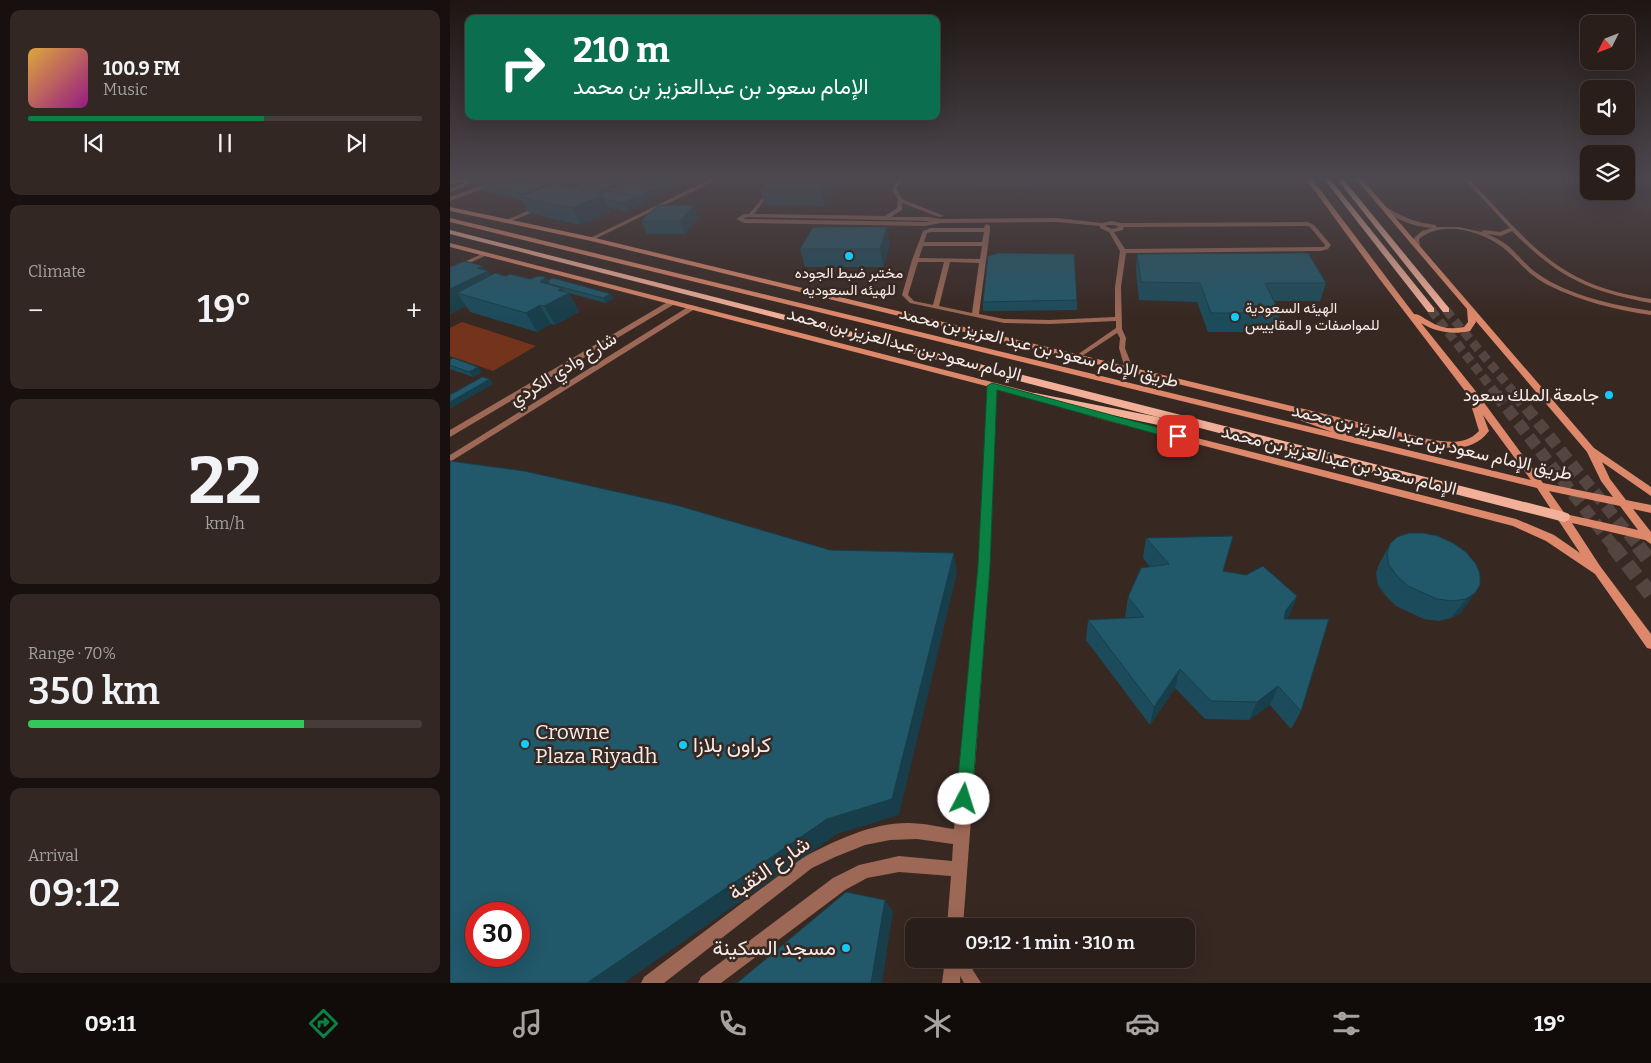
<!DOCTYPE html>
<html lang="en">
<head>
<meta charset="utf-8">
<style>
	body { margin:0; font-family:Bitter,Vazirmatn,serif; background:#322723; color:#f1f3f6; height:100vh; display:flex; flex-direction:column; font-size:19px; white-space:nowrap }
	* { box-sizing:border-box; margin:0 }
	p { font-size:16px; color:#a5a2a2 }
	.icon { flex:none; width:28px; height:28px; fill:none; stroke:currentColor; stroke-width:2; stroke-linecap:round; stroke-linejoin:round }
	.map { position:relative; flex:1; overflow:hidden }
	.drawer { display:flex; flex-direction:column; gap:10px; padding:10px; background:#17100e; width:450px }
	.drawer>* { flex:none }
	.banner { position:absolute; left:15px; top:15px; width:475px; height:105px; border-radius:10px; box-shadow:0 5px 20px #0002,0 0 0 1px #463c39; background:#0b6e4f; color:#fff; overflow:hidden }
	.needle { width:32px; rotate:228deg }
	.tools { position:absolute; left:1130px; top:15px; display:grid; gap:10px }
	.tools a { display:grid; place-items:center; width:55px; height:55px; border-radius:10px; background:#2a1e1a; box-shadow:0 5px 20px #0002,0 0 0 1px #463c39; font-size:25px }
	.speed { position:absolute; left:15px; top:902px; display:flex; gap:10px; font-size:25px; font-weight:700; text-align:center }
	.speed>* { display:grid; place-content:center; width:65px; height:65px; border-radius:50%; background:#2a1e1a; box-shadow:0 5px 20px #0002,0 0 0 1px #463c39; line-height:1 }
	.speed .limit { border:8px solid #d22; background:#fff; color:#111 }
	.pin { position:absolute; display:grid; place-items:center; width:42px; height:42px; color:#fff; margin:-21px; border-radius:10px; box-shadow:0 2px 8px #0006 }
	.me { position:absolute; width:55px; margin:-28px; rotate:5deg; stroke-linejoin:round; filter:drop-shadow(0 0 4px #0008) }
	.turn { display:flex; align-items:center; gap:18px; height:105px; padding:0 25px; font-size:22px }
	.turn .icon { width:65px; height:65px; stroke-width:2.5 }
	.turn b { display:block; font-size:35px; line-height:42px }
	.big { font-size:38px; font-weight:600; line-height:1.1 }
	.drawer .tile { flex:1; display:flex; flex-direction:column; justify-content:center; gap:8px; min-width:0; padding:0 18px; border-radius:10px; background:#322723 }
	.drawer .dial { align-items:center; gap:0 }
	.dial b { font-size:65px; line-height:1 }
	.song { display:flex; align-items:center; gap:15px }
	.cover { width:60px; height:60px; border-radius:8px; background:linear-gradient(135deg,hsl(40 70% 55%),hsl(310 70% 35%)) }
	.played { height:5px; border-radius:2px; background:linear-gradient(90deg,#0b8043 60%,#463c39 60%) }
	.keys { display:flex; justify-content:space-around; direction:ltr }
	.heat { display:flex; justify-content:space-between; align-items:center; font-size:28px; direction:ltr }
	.charge { height:8px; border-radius:4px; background:linear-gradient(90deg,#34c759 70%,#463c39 0) }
	.trip { position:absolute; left:455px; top:918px; width:290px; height:50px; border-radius:10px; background:#2a1e1a; box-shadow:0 5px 20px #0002,0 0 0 1px #463c39; font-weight:600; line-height:50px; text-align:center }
	.tab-bar { display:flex; height:80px; justify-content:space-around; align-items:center; background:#110c0a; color:#a5a2a2 }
	.tab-bar .icon { width:35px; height:35px }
	.tab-bar .selected { color:#0b8043 }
	.tab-bar b { font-size:22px; color:#f1f3f6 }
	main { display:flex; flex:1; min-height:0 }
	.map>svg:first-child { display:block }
</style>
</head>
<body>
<main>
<section class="drawer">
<div class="tile">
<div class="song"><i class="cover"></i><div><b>100.9 FM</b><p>Music</p></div></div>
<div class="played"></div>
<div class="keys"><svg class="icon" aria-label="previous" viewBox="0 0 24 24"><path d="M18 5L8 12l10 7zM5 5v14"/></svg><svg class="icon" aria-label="pause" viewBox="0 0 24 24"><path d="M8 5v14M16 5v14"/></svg><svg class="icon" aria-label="next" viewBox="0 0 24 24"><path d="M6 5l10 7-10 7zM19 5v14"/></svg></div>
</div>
<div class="tile"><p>Climate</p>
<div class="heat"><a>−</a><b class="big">19°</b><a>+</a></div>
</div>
<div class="tile dial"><b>22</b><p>km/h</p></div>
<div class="tile"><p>Range · 70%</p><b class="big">350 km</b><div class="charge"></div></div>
<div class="tile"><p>Arrival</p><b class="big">09:12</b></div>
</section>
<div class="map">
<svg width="1201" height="983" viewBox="0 0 1201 983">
	<rect width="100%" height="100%" fill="#382822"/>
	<polygon fill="#74341c" points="12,322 86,346 43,371 0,356 0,328"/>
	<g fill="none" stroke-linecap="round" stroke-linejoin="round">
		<g stroke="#544540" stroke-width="9" stroke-dasharray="9 5" stroke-linecap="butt">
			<polyline points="981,310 1047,395"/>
			<polyline points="996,310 1066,395"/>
		</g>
		<g stroke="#544540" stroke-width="12" stroke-dasharray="12 6" stroke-linecap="butt">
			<polyline points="1046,394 1164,547"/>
			<polyline points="1065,394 1189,547"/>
		</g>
		<g stroke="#544540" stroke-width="15" stroke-dasharray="15 8" stroke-linecap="butt">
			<polyline points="1163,546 1201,595"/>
			<polyline points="1188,546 1201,563"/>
		</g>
		<g fill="#9d6855" fill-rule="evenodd">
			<polygon points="11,179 21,183 0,192 0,189 15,183 12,182 0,184 0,182"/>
			<path d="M 449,179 L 453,179 L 446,189 L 452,199 L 494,216 L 489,217 L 452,203 L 452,210 L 441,217 L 478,217 L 491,219 L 607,218 L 652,223 L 662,221 L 671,223 L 858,222 L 864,225 L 881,245 L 878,249 L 871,251 L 676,253 L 671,287 L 672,329 L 676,338 L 675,348 L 683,369 L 679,371 L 675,369 L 669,348 L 670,338 L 667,333 L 629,358 L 627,359 L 624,357 L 666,328 L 666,321 L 600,324 L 554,323 L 460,303 L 452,295 L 462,260 L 473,231 L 481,228 L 534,228 L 535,225 L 537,224 L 540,226 L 540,230 L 529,314 L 554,319 L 600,320 L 665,317 L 665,287 L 670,251 L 659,232 L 650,228 L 650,226 L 607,222 L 491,223 L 475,226 L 294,223 L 286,219 L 294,214 L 299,214 L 320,189 L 322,190 L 304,214 L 435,216 L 447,208 L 448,200 L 442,189 ZM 297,217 L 478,221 L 482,221 L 475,222 L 293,219 ZM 658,225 L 665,225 L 669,227 L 662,229 L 655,226 ZM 857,226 L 860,227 L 875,245 L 874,247 L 675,249 L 664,232 L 673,230 L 674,227 ZM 481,232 L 534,232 L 532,242 L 474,242 L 477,233 ZM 473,246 L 532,246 L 530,259 L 469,258 ZM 468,262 L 494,262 L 483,305 L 464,301 L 458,295 ZM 500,262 L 529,263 L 522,313 L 489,306 Z"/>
			<path d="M 1014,179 L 1019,179 C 1052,213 1084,255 1127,277 C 1150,289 1176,295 1201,299 L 1201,303 C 1137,291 1108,277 1062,231 L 1051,236 L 1037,234 C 1044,237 1050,240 1057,245 C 1068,254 1076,266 1088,274 C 1120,296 1163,305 1201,311 L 1201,315 C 1166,310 1130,301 1098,285 C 1076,274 1069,260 1051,246 C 1029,230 991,220 969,239 L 970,247 L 965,248 L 964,238 L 972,231 L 982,228 C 964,227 945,219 931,208 L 936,207 C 955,218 964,222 986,225 L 986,227 L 1009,227 L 1031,232 L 1034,230 L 1050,232 L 1060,228 Z"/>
			<polygon points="501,959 516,959 531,983 514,983"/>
		</g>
		<g fill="#9d6855" fill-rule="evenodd">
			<polygon points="51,179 59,179 0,201 0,197"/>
			<polygon points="261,179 268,179 143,240 138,239"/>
			<polygon points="91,205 94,207 93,208 57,223 52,222"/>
			<polygon points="32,254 37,255 0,272 0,268"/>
			<polygon points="221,300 228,302 0,437 0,430"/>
			<polygon points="241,305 248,307 0,462 0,455"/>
			<path d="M 542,383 L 546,386 L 540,566 L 513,926 L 497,926 L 501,876 L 449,872 L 417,878 L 395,890 L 271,983 L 248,983 L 251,977 L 383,878 L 409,865 L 449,856 L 502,861 L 503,844 L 467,839 L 440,840 L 415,845 L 385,857 L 362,868 L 214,983 L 191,983 L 194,977 L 352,858 C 385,841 420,823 458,823 C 474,823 489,827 504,829 L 528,566 L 538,386 Z"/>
			<polygon points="495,959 511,959 510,983 492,983"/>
		</g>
		<path fill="#dd886a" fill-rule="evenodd" d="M 856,179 L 862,179 L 964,314 C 970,314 973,318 979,321 C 990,328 1001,330 1014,327 L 1018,322 L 1017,309 L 906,179 L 912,179 L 1144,448 L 1201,487 L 1201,496 L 1152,462 L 1160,479 L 1176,500 L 1201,505 L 1201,513 L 1183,509 L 1201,532 L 1201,544 L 1195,540 L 1122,523 L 1150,566 L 1201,634 L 1201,649 L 1197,648 L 1145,574 L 1096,541 L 1063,526 L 654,420 L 582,398 L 0,247 L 0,243 L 588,394 L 660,416 L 1066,519 L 1104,535 L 1130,553 L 1087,488 L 0,222 L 0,218 L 882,432 L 844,418 L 843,416 L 844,414 L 847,413 L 897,431 L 899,433 L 896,435 L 1081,480 L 1033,415 L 1039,431 C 1023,452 1001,449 978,445 L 141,241 L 0,211 L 0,207 L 141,237 L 978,439 C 997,442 1015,446 1029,431 L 1018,395 L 928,277 ZM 1025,320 L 1137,452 L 1151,481 L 1163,497 L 1093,483 L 1024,389 L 971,323 C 986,332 1002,335 1020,331 L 1026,322 ZM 1099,491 L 1170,506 L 1188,530 L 1115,514 Z"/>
		<g fill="#f3b099" fill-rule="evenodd">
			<polygon points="874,179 880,179 984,308 984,312 978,312"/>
			<polygon points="887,179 893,179 999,308 999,312 993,312"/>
			<path d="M 0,230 L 1114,512 L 1119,514 L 1120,517 L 1119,520 L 1114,522 C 742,427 372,329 0,234 Z"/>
			<polygon points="585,393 708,417 714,421 708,425 581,398 580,396 581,394"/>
		</g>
	</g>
	<g fill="#1c4c5b">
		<polygon points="10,179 40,179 29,183"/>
		<polygon points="145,179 242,179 242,180 230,186 225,185 226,188 211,194 211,195 192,205 189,204 189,205 177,212 158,207 160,212 131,225 79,213 73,201 33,191 29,183 131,180 115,187 122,189"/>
		<polygon points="319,179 392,179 374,206 315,205 310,189"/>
		<rect x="527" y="179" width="54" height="9"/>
		<polygon points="249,217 235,234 197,234 191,221"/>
		<polygon points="440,244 433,267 355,267 350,249"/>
		<polygon points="687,254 876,283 870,301 824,301 830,313 825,332 758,332 747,302 689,300 686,272"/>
		<polygon points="0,267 36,271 38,271 40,275 56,276 80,279 96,277 98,280 164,298 156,303 115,292 119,293 129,312 105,325 101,324 87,332 20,312 16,306 0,314"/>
		<polygon points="627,300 627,310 533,311 533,302"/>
		<polygon points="0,360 32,372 23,377 0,369"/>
		<polygon points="696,538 773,571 847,596 839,616 836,619 851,711 841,729 820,705 799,720 755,719 725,688 700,725 636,640 638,620 676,618 675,617 678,597 700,567 693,558"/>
		<polygon points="940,544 1030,574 1011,613 1001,618 989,621 974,619 946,606 935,595 928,585 926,573 929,564"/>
	</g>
	<g fill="#173e4a">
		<polygon points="27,179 40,179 29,183"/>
		<polygon points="110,179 130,179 131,180 84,200 76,198 74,194"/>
		<polygon points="178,179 198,179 179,180 182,187 158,190 160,196 154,199 160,212 131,225 122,208 139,195"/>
		<polygon points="227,179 242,179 242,180 230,186"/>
		<polygon points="377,179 392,179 374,206 370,190"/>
		<polygon points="223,180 226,188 212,194 208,186"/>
		<polygon points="208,187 211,195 192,205 189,196"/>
		<polygon points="186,197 189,205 177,212 173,203"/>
		<polygon points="244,205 249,217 235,234 230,221"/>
		<polygon points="437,227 440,244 433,267 430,249"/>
		<polygon points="33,266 36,272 38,271 49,290 7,293 16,306 0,314 0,289 27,268"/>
		<polygon points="96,277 106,296 90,282"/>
		<polygon points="112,288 116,294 119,293 129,312 105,325 94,306 108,290"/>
		<polygon points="161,294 164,298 156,303 153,298"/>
		<polygon points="90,305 101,324 87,332 76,313"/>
		<polygon points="28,367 32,372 23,377 19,372"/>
		<polygon points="40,379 43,384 0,409 0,402"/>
		<polygon points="504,553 507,573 449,815 387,834 174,983 137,983"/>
		<polygon points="1025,593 1011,613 1001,618 1016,599"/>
		<polygon points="847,596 839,616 827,630 836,610"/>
		<polygon points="730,669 725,688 700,725 704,707"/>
		<polygon points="828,686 820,705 799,720 807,702"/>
		<polygon points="435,900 443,912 432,983 421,983"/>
	</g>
	<g fill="#21586a" stroke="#173e4a" fill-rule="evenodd">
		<polygon points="41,179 110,179 74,194 29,183"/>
		<polygon points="145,179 178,179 144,193 122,189"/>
		<polygon points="183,179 219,179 223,180 208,186 179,180"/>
		<polygon points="319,179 377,179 370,190 310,189"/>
		<polygon points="177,182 208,187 189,196 158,190"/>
		<polygon points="102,184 153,195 122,208 70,197"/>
		<polygon points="157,191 186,197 173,203 154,199 153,195 150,195"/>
		<polygon points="208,205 244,205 230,221 191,221"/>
		<polygon points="363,227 437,227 430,249 350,249"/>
		<polygon points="548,253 624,254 627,300 533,302 538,256"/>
		<polygon points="858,253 876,283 815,283 830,313 761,313 750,283 691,282 687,254"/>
		<polygon points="15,261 33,266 27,268 38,271 0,289 0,267"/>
		<polygon points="45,273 56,276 60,274 80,279 88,276 96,277 90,282 112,288 108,290 119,293 94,306 90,305 76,313 7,293"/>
		<polygon points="103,278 161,294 153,298 100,284 98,280"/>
		<polygon points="3,358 28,367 19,372 0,365 0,360"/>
		<polygon points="32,377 40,379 0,402 0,395"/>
		<path d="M 0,461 L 74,471 L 226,505 L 380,550 L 504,553 L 442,799 L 377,819 L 137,983 L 0,983 ZM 26,914 L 69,914 L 69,956 L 26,956 Z"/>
		<polygon points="959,533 973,533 988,536 1003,543 1016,552 1026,564 1030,574 1030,585 1025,593 1016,599 1003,601 987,599 958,586 947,576 939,565 937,553 940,544 947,537"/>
		<polygon points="783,536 773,571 796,575 813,566 847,596 836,610 834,619 879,619 851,711 828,686 807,702 761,701 730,669 704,707 638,620 694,617 678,597 691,568 719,564 696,538"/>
		<polygon points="396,892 435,900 421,983 287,983"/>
	</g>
	<linearGradient id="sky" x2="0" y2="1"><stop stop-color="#1f1613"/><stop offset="0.56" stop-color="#4d484f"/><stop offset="1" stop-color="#4d484f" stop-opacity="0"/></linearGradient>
	<rect width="1201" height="317" fill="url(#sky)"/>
	<polygon fill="#0b8043" stroke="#07532c" points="542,383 732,434 734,436 728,440 547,390 540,566 522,799 520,805 514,808 508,805 506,799 528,566 537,386"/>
	<g fill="#13cafb" stroke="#382822" stroke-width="2">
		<circle cx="399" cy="256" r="5"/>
		<circle cx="785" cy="317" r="5"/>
		<circle cx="1159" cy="395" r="5"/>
		<circle cx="75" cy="744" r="5"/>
		<circle cx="233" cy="745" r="5"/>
		<circle cx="396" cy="948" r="5"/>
	</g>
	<g text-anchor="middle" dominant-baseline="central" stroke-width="5" stroke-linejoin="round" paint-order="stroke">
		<g font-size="15" fill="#f6ebe7" stroke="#382822">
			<text x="399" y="273">مختبر ضبط الجوده<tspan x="399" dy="17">للهيئه السعوديه</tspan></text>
			<text x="795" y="308" text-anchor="start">الهيئه السعودية<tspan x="795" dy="17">للمواصفات و المقاييس</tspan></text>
		</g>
		<g font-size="18" fill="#f6ebe7" stroke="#382822">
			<text transform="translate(454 344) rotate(15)">الإمام سعود بن عبدالعزيز بن محمد</text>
			<text transform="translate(589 347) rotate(14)">طريق الإمام سعود بن عبد العزيز بن محمد</text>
			<text transform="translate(113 369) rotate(-32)">شارع وادي الكردي</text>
			<text transform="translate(982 442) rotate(13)">طريق الإمام سعود بن عبد العزيز بن محمد</text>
			<text transform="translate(889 460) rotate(14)">الإمام سعود بن عبدالعزيز بن محمد</text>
		</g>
		<g font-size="18" fill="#f6ebe7" stroke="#382822" text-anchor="end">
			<text x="1149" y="395">جامعة الملك سعود</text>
		</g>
		<g font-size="21" fill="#f6ebe7" stroke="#382822" text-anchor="start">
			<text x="85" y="732">Crowne<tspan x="85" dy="24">Plaza Riyadh</tspan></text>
			<text x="243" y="745">كراون بلازا</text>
			<text x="386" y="948" text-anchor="end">مسجد السكينة</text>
		</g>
		<g font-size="21" fill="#f6ebe7" stroke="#382822">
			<text transform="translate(319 868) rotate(-35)">شارع الثقبة</text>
		</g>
	</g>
</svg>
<div class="tools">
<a><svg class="needle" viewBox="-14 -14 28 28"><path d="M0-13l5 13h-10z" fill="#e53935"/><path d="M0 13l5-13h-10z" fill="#a5a2a2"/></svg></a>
<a><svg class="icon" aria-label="sound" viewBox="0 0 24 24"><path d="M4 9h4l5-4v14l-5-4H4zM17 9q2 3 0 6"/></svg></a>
<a><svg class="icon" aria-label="layers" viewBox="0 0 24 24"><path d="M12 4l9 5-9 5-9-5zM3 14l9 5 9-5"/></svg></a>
</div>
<div class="speed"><div class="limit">30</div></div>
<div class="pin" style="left:728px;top:436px;background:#d93025"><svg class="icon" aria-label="arrive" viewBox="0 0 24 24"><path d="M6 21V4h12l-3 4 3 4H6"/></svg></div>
<svg class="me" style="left:514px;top:799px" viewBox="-20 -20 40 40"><circle r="19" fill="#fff"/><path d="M0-13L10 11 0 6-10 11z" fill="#0b8043"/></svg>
<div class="trip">09:12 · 1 min · 310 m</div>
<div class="banner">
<div class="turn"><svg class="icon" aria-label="right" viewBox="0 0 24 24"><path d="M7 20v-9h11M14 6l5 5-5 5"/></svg><div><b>210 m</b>الإمام سعود بن عبدالعزيز بن محمد</div></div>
</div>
</div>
</main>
<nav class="tab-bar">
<b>09:11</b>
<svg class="icon selected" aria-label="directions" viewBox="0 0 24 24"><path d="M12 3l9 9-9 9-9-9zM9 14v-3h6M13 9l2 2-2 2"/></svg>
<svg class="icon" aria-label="music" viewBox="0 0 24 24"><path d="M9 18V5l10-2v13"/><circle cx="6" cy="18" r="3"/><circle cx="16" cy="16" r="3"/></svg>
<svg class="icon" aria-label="phone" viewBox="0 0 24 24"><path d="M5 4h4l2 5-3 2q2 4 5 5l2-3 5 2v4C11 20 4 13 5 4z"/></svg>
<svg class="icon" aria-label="climate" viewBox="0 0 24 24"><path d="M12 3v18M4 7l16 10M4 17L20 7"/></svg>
<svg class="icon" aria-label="car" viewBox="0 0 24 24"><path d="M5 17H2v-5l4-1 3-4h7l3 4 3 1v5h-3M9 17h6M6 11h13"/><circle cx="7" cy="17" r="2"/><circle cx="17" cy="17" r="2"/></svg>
<svg class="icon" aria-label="filters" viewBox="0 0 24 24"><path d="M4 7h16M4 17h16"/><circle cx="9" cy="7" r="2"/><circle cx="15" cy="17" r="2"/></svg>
<b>19°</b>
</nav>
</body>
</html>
